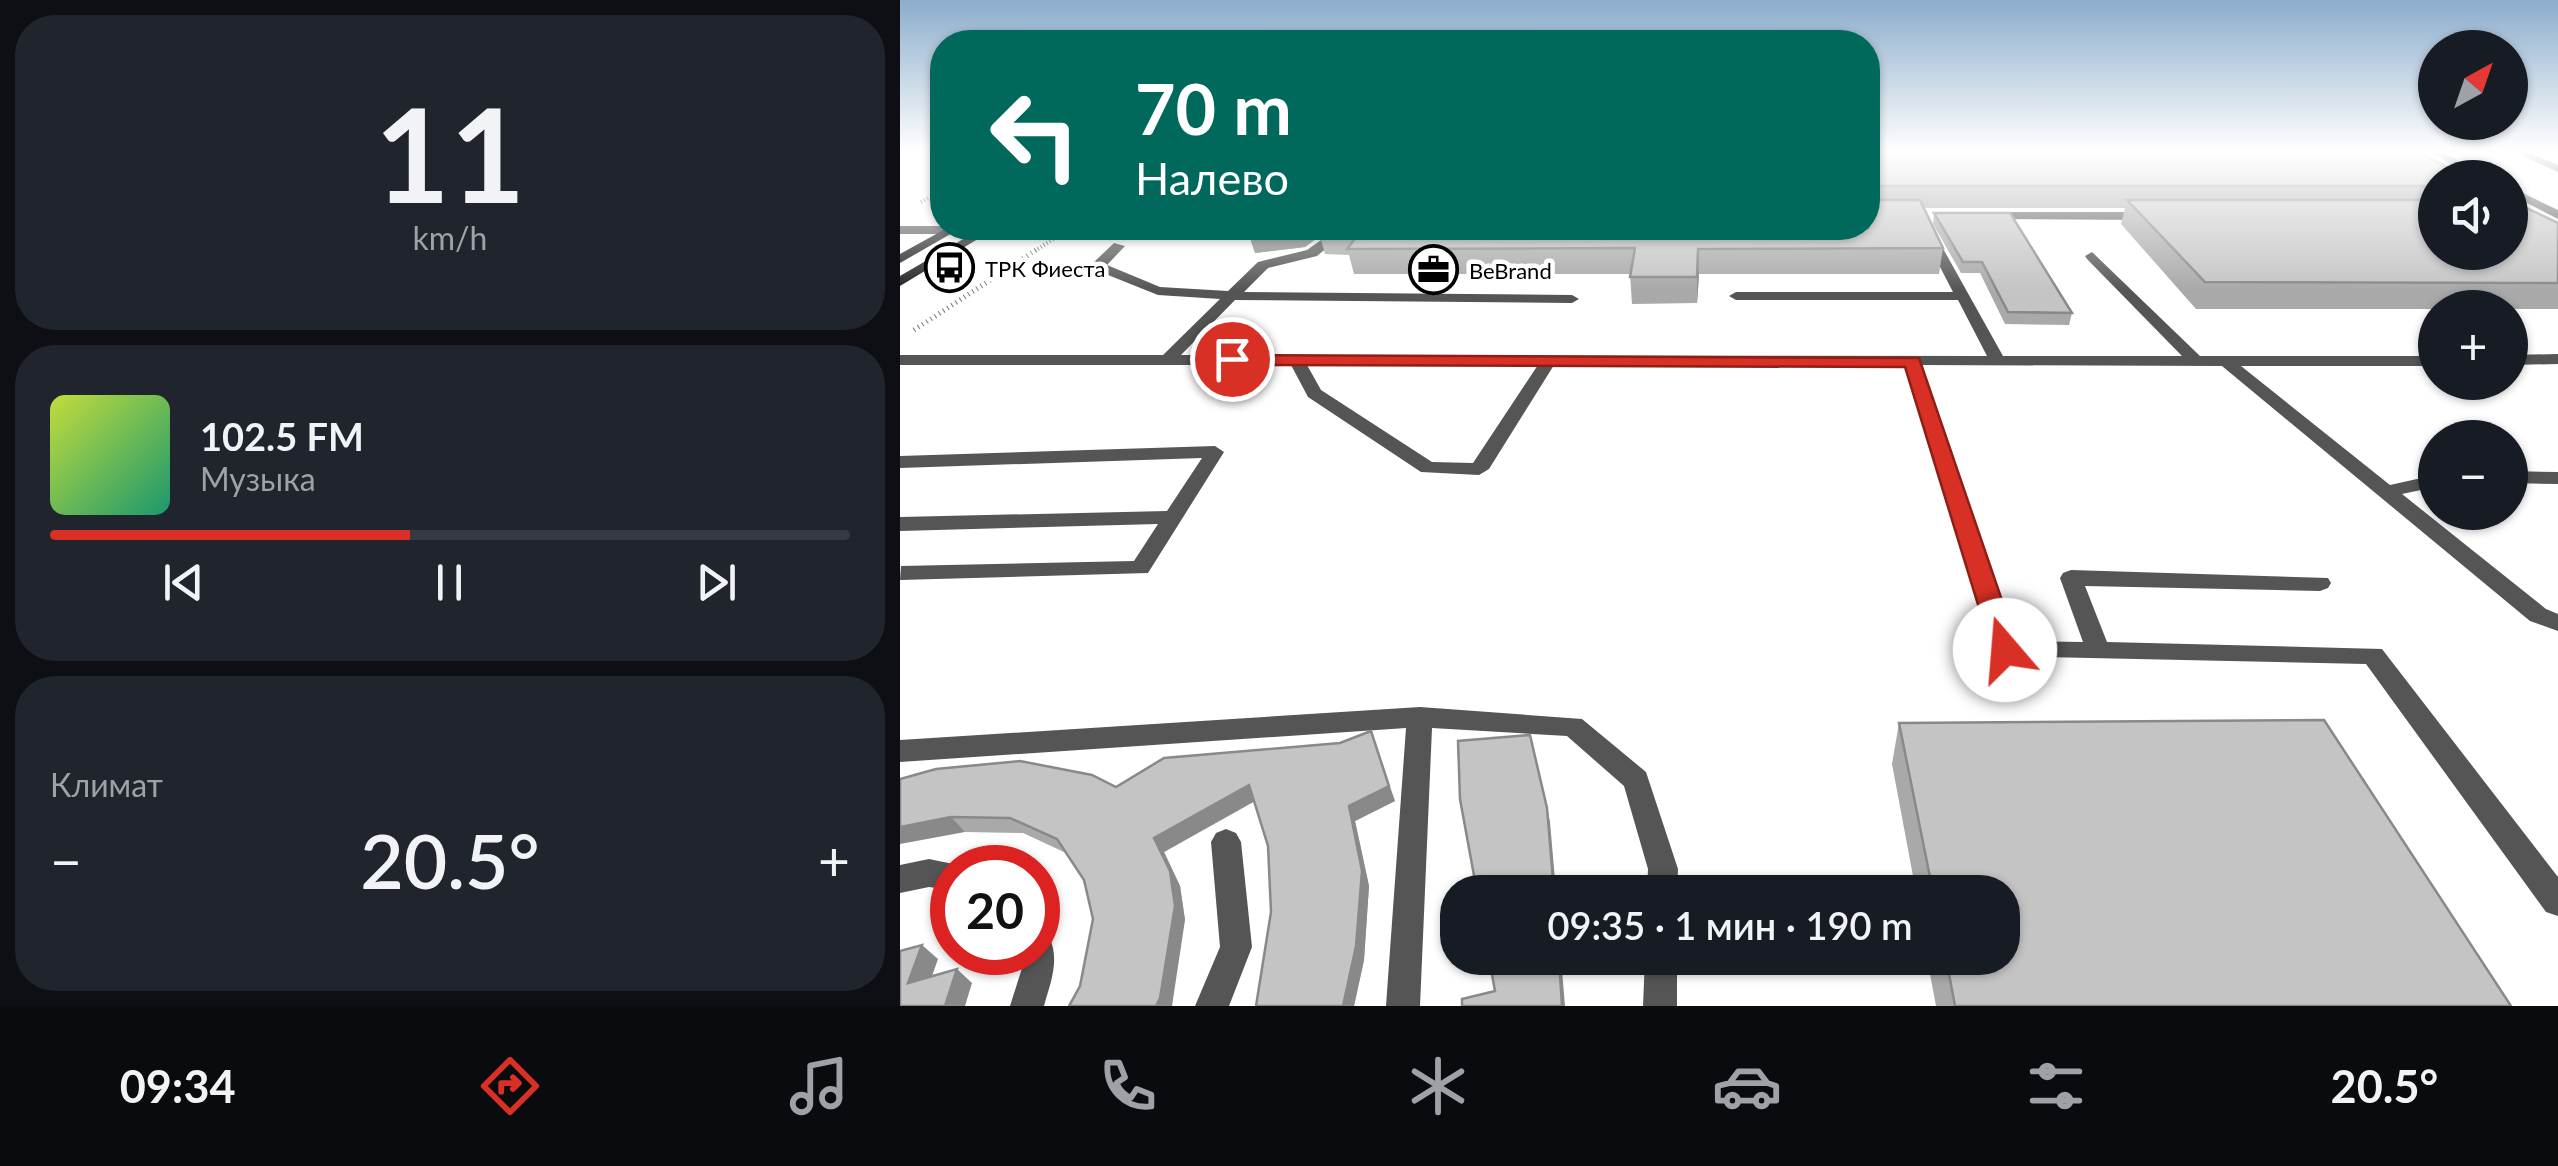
<!DOCTYPE html>
<html lang="ru">
<head>
<meta charset="utf-8">
<style>
	body { margin:0; font-family:Lato,sans-serif; background:#20242c; color:#f1f3f6; height:100vh; display:flex; flex-direction:column; font-size:38px; white-space:nowrap }
	* { box-sizing:border-box; margin:0 }
	p { font-size:32px; color:#9ea1a6 }
	.icon { flex:none; width:55px; height:55px; fill:none; stroke:currentColor; stroke-width:2; stroke-linecap:round; stroke-linejoin:round }
	.map { position:relative; flex:1; overflow:hidden }
	.side { display:flex; flex-direction:column; gap:15px; padding:15px; background:#0d0f14; width:900px }
	.side>* { flex:none }
	.top-card { position:absolute; left:30px; top:30px; width:950px; height:210px; border-radius:40px; box-shadow:0 2px 8px #0004; background:#00695c; color:#fff; overflow:hidden }
	.needle { width:65px; rotate:40deg }
	.tools { position:absolute; left:1518px; top:30px; display:grid; gap:20px }
	.tools a { display:grid; place-items:center; width:110px; height:110px; border-radius:50%; background:#171b24; box-shadow:0 2px 8px #0004; font-size:50px }
	.speed { position:absolute; left:30px; top:845px; display:flex; gap:20px; font-size:50px; font-weight:700; text-align:center }
	.speed>* { display:grid; place-content:center; width:130px; height:130px; border-radius:50%; background:#171b24; box-shadow:0 2px 8px #0004; line-height:1 }
	.speed .limit { border:15px solid #d22; background:#fff; color:#111 }
	.pin { position:absolute; display:grid; place-items:center; width:85px; height:85px; color:#fff; margin:-42px; border:5px solid #fff; border-radius:50%; box-shadow:0 2px 10px #0007 }
	.me { position:absolute; width:110px; margin:-55px; rotate:342deg; stroke-linejoin:round; filter:drop-shadow(0 0 8px #0008) }
	.turn { display:flex; align-items:center; gap:35px; height:210px; padding:0 40px; font-size:45px }
	.turn .icon { width:130px; height:130px; stroke-width:2.5 }
	.turn b { display:block; font-size:70px; line-height:85px }
	.big { font-size:75px; font-weight:600; line-height:1.1 }
	.side .tile { flex:1; display:flex; flex-direction:column; justify-content:center; gap:15px; min-width:0; padding:0 35px; border-radius:40px; background:#20242c }
	.side .dial { align-items:center; gap:0 }
	.dial b { font-size:130px; line-height:1 }
	.song { display:flex; align-items:center; gap:30px }
	.cover { width:120px; height:120px; border-radius:15px; background:linear-gradient(135deg,hsl(70 70% 55%),hsl(160 70% 35%)) }
	.played { height:10px; border-radius:5px; background:linear-gradient(90deg,#d93025 45%,#363941 45%) }
	.keys { display:flex; justify-content:space-around; direction:ltr }
	.heat { display:flex; justify-content:space-between; align-items:center; font-size:55px; direction:ltr }
	.trip { position:absolute; left:540px; top:875px; width:580px; height:100px; border-radius:40px; background:#171b24; box-shadow:0 2px 8px #0004; font-weight:600; line-height:100px; text-align:center }
	.tabs { display:flex; height:160px; justify-content:space-around; align-items:center; background:#090b0e; color:#9ea1a6 }
	.tabs .icon { width:70px; height:70px }
	.tabs .current { color:#d93025 }
	.tabs b { font-size:45px; color:#f1f3f6 }
	main { display:flex; flex:1; min-height:0 }
	.map>svg:first-child { display:block }
</style>
</head>
<body>
<main>
<section class="side">
<div class="tile dial"><b>11</b><p>km/h</p></div>
<div class="tile">
<div class="song"><i class="cover"></i><div><b>102.5 FM</b><p>Музыка</p></div></div>
<div class="played"></div>
<div class="keys"><svg class="icon" aria-label="previous" viewBox="0 0 24 24"><path d="M18 5L8 12l10 7zM5 5v14"/></svg><svg class="icon" aria-label="pause" viewBox="0 0 24 24"><path d="M8 5v14M16 5v14"/></svg><svg class="icon" aria-label="next" viewBox="0 0 24 24"><path d="M6 5l10 7-10 7zM19 5v14"/></svg></div>
</div>
<div class="tile"><p>Климат</p>
<div class="heat"><a>−</a><b class="big">20.5°</b><a>+</a></div>
</div>
</section>
<div class="map">
<svg width="1658" height="1006" viewBox="0 0 1658 1006">
	<rect width="100%" height="100%" fill="#fff"/>
	<g fill="none" stroke-linecap="round" stroke-linejoin="round">
		<g stroke="#777" stroke-width="4" stroke-dasharray="1 2.5" stroke-linecap="butt">
			<polyline points="21,202 42,191"/>
			<polyline points="135,251 170,228"/>
		</g>
		<polyline stroke="#777" stroke-width="5" stroke-dasharray="1 4" stroke-linecap="butt" points="14,330 139,248"/>
		<g fill="#555" fill-rule="evenodd">
			<polygon points="1526,150 1539,150 1590,178 1576,178"/>
			<polygon points="1610,150 1623,150 1658,165 1658,172"/>
			<polygon points="1610,187 1658,210 1658,219 1610,194"/>
			<polygon points="1087,212 1248,212 1254,216 1248,220 1083,219 1083,213"/>
			<polygon points="0,226 42,226 57,230 51,234 0,234"/>
			<path d="M 438,228 L 451,228 L 417,256 L 368,268 L 344,292 L 672,295 L 679,299 L 672,303 L 335,300 L 281,355 L 1087,356 L 1058,300 L 836,300 L 829,296 L 836,292 L 1053,292 L 1024,236 L 1030,232 L 1036,236 L 1103,356 L 1282,356 L 1187,259 L 1185,256 L 1192,252 L 1300,356 L 1535,356 L 1535,366 L 1341,366 L 1490,485 L 1535,475 L 1535,487 L 1502,494 L 1646,609 L 1658,614 L 1658,631 L 1630,621 L 1322,366 L 1021,365 L 1114,641 L 1183,642 L 1160,578 L 1163,573 L 1171,570 L 1428,578 L 1431,583 L 1428,588 L 1420,591 L 1185,586 L 1207,642 L 1482,649 L 1658,877 L 1658,916 L 1646,912 L 1466,664 L 1096,656 L 1005,365 L 654,365 L 589,469 L 579,475 L 521,472 L 408,397 L 391,365 L 0,365 L 0,355 L 263,355 L 320,299 L 258,295 L 193,269 L 193,263 L 214,243 L 225,246 L 207,265 L 260,287 L 328,291 L 358,262 L 407,250 ZM 407,365 L 638,365 L 573,463 L 532,462 L 421,390 Z"/>
			<polygon points="1658,354 1658,364 1610,365 1610,355"/>
			<polygon points="315,446 324,452 248,573 0,580 1,566 234,561 258,524 0,531 0,517 267,511 302,458 0,468 0,456"/>
			<polygon points="1610,471 1658,472 1658,484 1610,483"/>
			<polygon points="520,707 682,719 746,772 778,869 777,892 747,892 748,869 724,786 667,736 532,728 520,1006 486,1006 506,728 0,762 0,740"/>
			<polygon points="326,829 336,833 341,842 352,947 329,1006 295,1006 320,947 311,842 316,833"/>
			<polygon points="29,859 63,866 52,868 52,890 29,887 0,893 0,865"/>
			<path d="M 138,931 L 149,936 C 160,960 151,981 144,1006 L 110,1006 L 123,965 L 122,952 L 138,952 Z"/>
			<polygon points="745,958 777,958 777,1006 743,1006"/>
		</g>
		<g fill="#222" fill-rule="evenodd">
			<polygon points="47,228 61,228 0,263 0,254"/>
			<polygon points="82,228 96,228 0,286 0,276"/>
		</g>
	</g>
	<g fill="#a9a9a9">
		<polygon points="968,150 1535,178 1535,252 1658,223 1658,309 1610,309 1610,308 1535,308 1535,309 1296,309 1221,224 1225,208 1024,208 1043,248 1039,274 799,274 797,303 732,304 730,274 454,274 449,255 425,254 420,236 405,247 355,253 347,229 968,228"/>
		<polygon points="1034,213 1172,313 1169,325 1105,324 1080,273 1061,273 1033,224"/>
		<polygon points="999,723 1611,1006 1036,1006 1027,958 1102,958 1102,892 1016,892 992,764"/>
		<polygon points="0,779 495,801 455,821 469,886 464,960 454,1006 356,1006 371,912 368,846 354,801 264,852 280,886 285,920 180,986 193,919 184,880 166,853 123,833 65,832"/>
	</g>
	<g fill="#898989">
		<polygon points="358,228 432,228 418,230 420,236 405,247 355,253 347,229"/>
		<polygon points="798,249 799,274 797,303 797,277"/>
		<polygon points="471,731 495,801 455,821 469,886 464,960 454,1006 443,1006 449,806"/>
		<polygon points="349,785 357,800 264,852 280,886 285,920 272,1006 256,1006 254,838"/>
		<polygon points="647,808 650,822 656,892 654,892"/>
		<polygon points="51,817 65,832 0,844 0,827"/>
		<polygon points="22,945 38,959 25,996 8,983"/>
		<polygon points="659,958 661,958 665,1006 662,1006"/>
		<polygon points="57,969 72,983 65,1006 45,1006"/>
	</g>
	<g fill="#c4c4c4" stroke="#898989" stroke-width="2.5">
		<polygon points="968,150 1515,150 1568,178 1535,178 1535,186 970,186 968,194"/>
		<polygon points="968,198 970,200 1020,200 1043,248 798,249 797,277 730,277 735,248 447,249 462,230 418,230 421,228 968,228"/>
		<polygon points="1227,200 1535,200 1535,252 1610,252 1610,200 1658,223 1658,283 1305,282"/>
		<polygon points="1034,213 1110,213 1172,313 1108,312 1082,262 1063,262"/>
		<polygon points="1424,720 1611,1006 1055,1006 1046,958 1102,958 1102,892 1033,892 999,723"/>
		<polygon points="471,731 489,786 449,806 462,871 456,946 443,1006 356,1006 371,912 368,846 349,785 254,838 270,871 275,906 260,998 256,1006 169,1006 180,986 193,919 184,880 157,839 110,818 51,817 0,827 0,779 36,769 120,761 192,775 216,787 264,758 440,743"/>
		<polygon points="630,735 647,808 654,892 577,892 560,799 558,741"/>
		<polygon points="22,945 8,983 57,969 45,1006 0,1006 0,951"/>
		<polygon points="589,958 659,958 662,1006 562,1006 562,999 595,991"/>
	</g>
	<linearGradient id="sky" x2="0" y2="1"><stop stop-color="#8cadcc"/><stop offset="0.52" stop-color="#fff"/><stop offset="1" stop-color="#fff" stop-opacity="0"/></linearGradient>
	<rect width="1658" height="291" fill="url(#sky)"/>
	<polygon fill="#d93025" stroke="#8d1f18" stroke-width="2.5" points="326,355 1019,358 1119,650 1105,661 1092,650 1005,367 332,365 326,363"/>
	<defs>
		<symbol id="bus-ring" viewBox="-11 -11 22 22"><circle r="9.5" fill="#fff" stroke="#000" stroke-width="1.5"/><path d="M-5-6H5V4H4V6H2V4H-2V6H-4V4H-5ZM-3.5-4V0h7V-4ZM-3.5 1.2v1.5H-2V1.2ZM2 1.2v1.5H3.5V1.2Z" fill="#000"/></symbol>
		<symbol id="office-ring" viewBox="-11 -11 22 22"><circle r="9.5" fill="#fff" stroke="#000" stroke-width="1.5"/><path d="M-6-3h4V-5.5h4V-3h4V5H-6ZM-1-4.5V-3h2v-1.5ZM-6 0V1H6V0Z" fill="#000"/></symbol>
	</defs>
	<g fill-rule="evenodd">
		<use href="#bus-ring" x="22" y="240" width="55" height="55"/>
		<use href="#office-ring" x="506" y="242" width="55" height="55"/>
	</g>
	<g text-anchor="middle" dominant-baseline="central" stroke-width="9" stroke-linejoin="round" paint-order="stroke">
		<g font-size="22" fill="#000" stroke="#fff" text-anchor="start">
			<text x="85" y="268">ТРК Фиеста</text>
			<text x="569" y="270">BeBrand</text>
		</g>
	</g>
</svg>
<div class="tools">
<a><svg class="needle" viewBox="-14 -14 28 28"><path d="M0-13l5 13h-10z" fill="#e53935"/><path d="M0 13l5-13h-10z" fill="#9ea1a6"/></svg></a>
<a><svg class="icon" aria-label="sound" viewBox="0 0 24 24"><path d="M4 9h4l5-4v14l-5-4H4zM17 9q2 3 0 6"/></svg></a>
<a>+</a>
<a>−</a>
</div>
<div class="speed"><div class="limit">20</div></div>
<div class="pin" style="left:332px;top:359px;background:#d93025"><svg class="icon" aria-label="arrive" viewBox="0 0 24 24"><path d="M6 21V4h12l-3 4 3 4H6"/></svg></div>
<svg class="me" style="left:1105px;top:650px" viewBox="-20 -20 40 40"><circle r="19" fill="#fff"/><path d="M0-13L10 11 0 6-10 11z" fill="#d93025"/></svg>
<div class="trip">09:35 · 1 мин · 190 m</div>
<div class="top-card">
<div class="turn"><svg class="icon" aria-label="left" viewBox="0 0 24 24"><path d="M17 20v-9H6M10 6l-5 5 5 5"/></svg><div><b>70 m</b>Налево</div></div>
</div>
</div>
</main>
<nav class="tabs">
<b>09:34</b>
<svg class="icon current" aria-label="directions" viewBox="0 0 24 24"><path d="M12 3l9 9-9 9-9-9zM9 14v-3h6M13 9l2 2-2 2"/></svg>
<svg class="icon" aria-label="music" viewBox="0 0 24 24"><path d="M9 18V5l10-2v13"/><circle cx="6" cy="18" r="3"/><circle cx="16" cy="16" r="3"/></svg>
<svg class="icon" aria-label="phone" viewBox="0 0 24 24"><path d="M5 4h4l2 5-3 2q2 4 5 5l2-3 5 2v4C11 20 4 13 5 4z"/></svg>
<svg class="icon" aria-label="climate" viewBox="0 0 24 24"><path d="M12 3v18M4 7l16 10M4 17L20 7"/></svg>
<svg class="icon" aria-label="car" viewBox="0 0 24 24"><path d="M5 17H2v-5l4-1 3-4h7l3 4 3 1v5h-3M9 17h6M6 11h13"/><circle cx="7" cy="17" r="2"/><circle cx="17" cy="17" r="2"/></svg>
<svg class="icon" aria-label="filters" viewBox="0 0 24 24"><path d="M4 7h16M4 17h16"/><circle cx="9" cy="7" r="2"/><circle cx="15" cy="17" r="2"/></svg>
<b>20.5°</b>
</nav>
</body>
</html>
